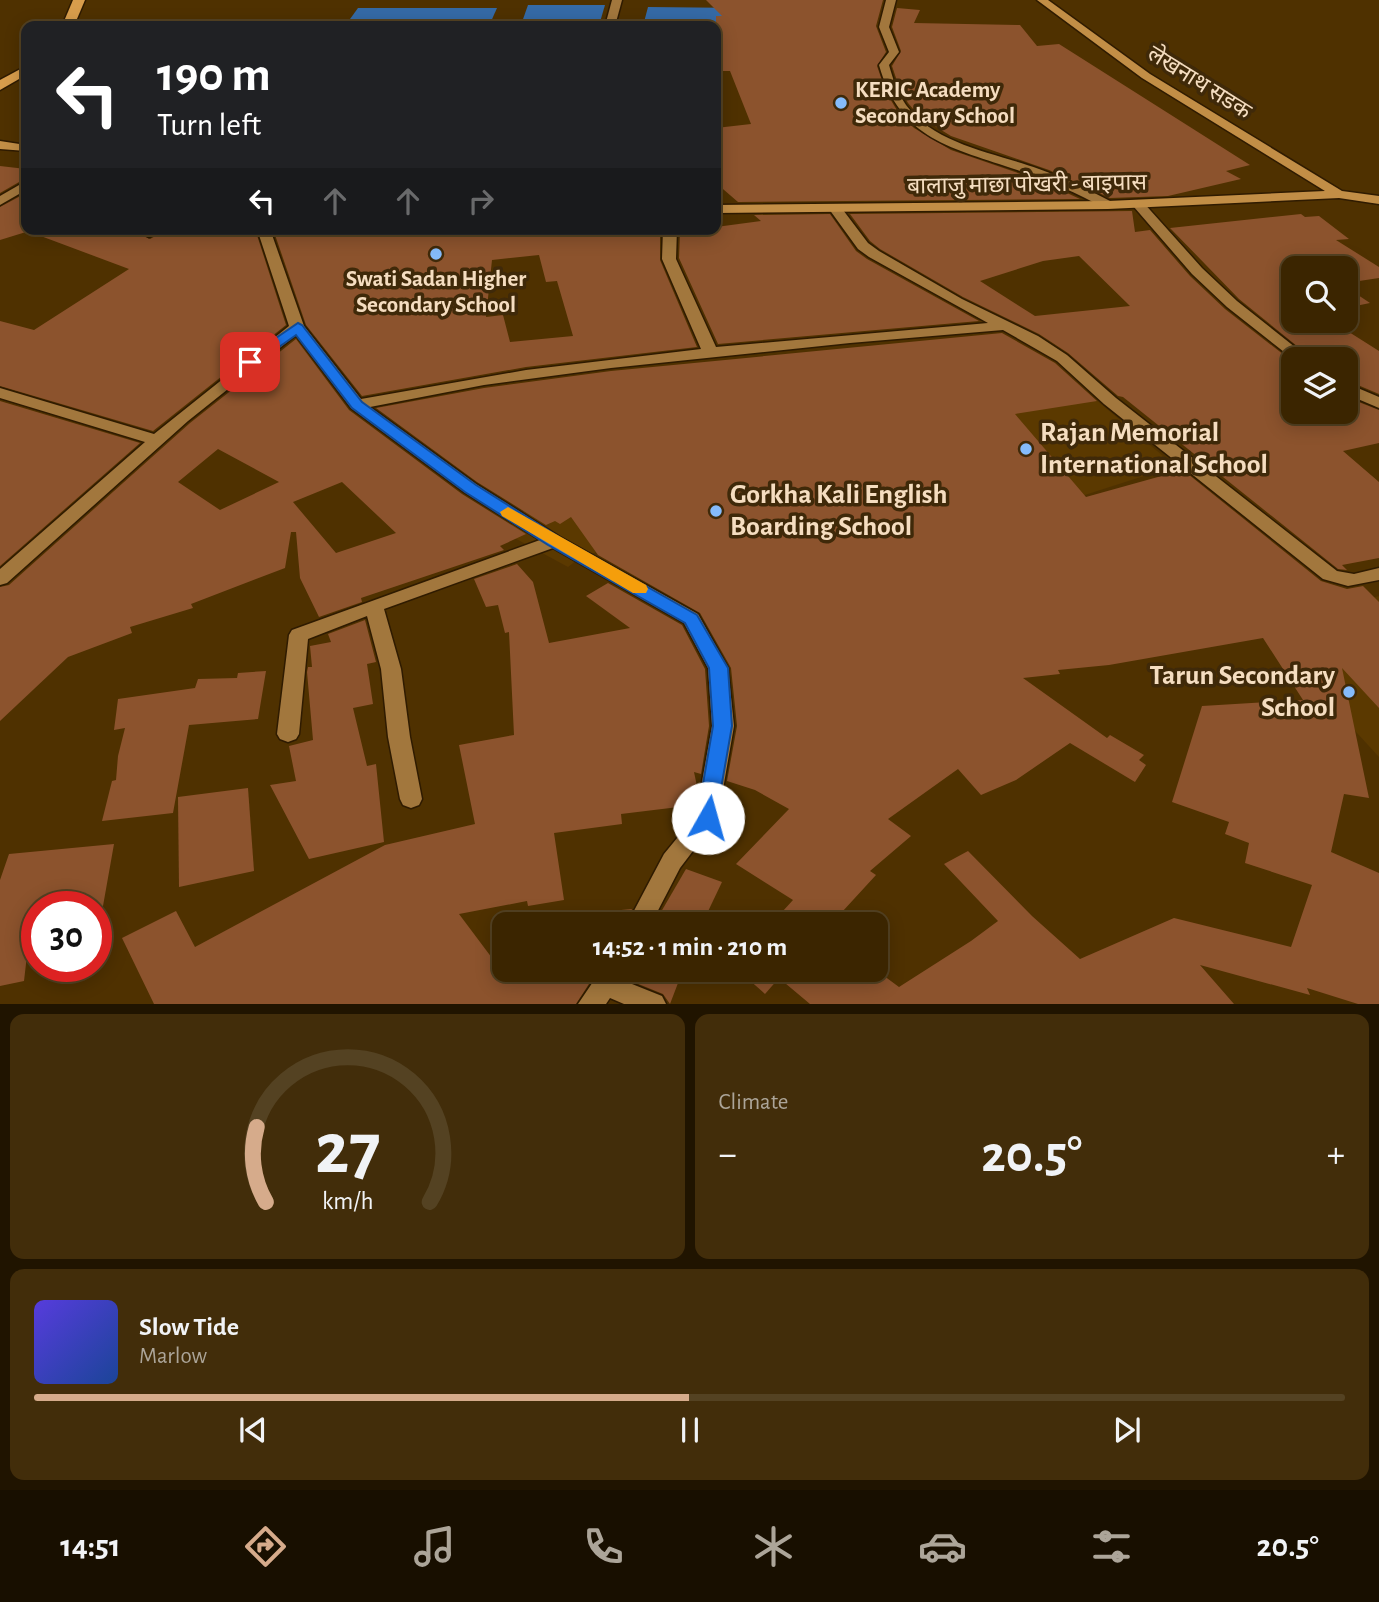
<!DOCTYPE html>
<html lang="en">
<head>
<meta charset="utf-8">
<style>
	body { margin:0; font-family:"Alegreya Sans","Noto Sans Devanagari",sans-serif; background:#422d0a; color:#f1f3f6; height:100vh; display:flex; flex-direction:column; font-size:26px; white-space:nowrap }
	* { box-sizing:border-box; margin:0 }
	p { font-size:23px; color:#aca599 }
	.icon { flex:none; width:38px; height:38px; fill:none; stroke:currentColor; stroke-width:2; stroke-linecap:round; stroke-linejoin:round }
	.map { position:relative; height:1004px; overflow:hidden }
	.sheet { display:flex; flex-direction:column; gap:10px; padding:10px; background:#201400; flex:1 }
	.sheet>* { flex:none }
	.hud { position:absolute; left:21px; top:21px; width:700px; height:214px; border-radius:14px; box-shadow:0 4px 18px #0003,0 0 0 2px #544222; background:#202124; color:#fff; overflow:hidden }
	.controls { position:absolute; left:1281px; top:256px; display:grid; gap:14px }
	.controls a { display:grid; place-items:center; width:77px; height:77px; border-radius:14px; background:#3b2500; box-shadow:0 4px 18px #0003,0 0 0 2px #544222; font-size:35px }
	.speed { position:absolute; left:21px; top:891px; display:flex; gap:14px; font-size:35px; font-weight:700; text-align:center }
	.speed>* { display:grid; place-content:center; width:91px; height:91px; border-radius:50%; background:#3b2500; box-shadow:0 4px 18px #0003,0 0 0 2px #544222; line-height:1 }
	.speed .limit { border:10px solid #d22; background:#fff; color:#111 }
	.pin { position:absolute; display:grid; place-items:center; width:60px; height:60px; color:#fff; margin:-30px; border-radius:14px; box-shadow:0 4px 10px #0006 }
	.me { position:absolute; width:77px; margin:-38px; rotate:7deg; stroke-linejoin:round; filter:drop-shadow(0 0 5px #0008) }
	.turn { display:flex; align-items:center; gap:24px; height:147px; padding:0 21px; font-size:32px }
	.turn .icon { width:91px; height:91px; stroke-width:2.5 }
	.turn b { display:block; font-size:49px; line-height:60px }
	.lanes { display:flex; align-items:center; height:66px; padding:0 21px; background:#0003; justify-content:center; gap:35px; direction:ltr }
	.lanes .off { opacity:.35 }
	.big { font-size:52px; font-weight:700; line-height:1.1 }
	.sheet .card { flex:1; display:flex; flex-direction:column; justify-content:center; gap:10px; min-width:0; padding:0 24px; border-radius:14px; background:#422d0a }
	.sheet .dial { align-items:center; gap:0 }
	.dial svg { height:182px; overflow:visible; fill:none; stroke:#544222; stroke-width:7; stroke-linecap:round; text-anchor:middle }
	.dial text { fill:#f1f3f6; stroke:none }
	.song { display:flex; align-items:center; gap:21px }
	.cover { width:84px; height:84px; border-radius:10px; background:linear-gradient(135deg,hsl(250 70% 55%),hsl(220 70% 35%)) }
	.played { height:7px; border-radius:4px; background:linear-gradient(90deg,#d6ab8b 50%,#544222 50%) }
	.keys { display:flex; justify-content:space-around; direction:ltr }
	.heat { display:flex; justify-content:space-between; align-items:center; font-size:38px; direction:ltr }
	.sheet .tiles { flex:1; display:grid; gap:10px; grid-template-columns:1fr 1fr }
	.card:last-child { grid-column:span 2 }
	.trip { position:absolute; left:492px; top:912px; width:396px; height:70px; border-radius:14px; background:#3b2500; box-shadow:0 4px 18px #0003,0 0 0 2px #544222; font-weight:700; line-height:70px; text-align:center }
	.dock { display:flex; height:112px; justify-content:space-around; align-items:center; background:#180f00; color:#aca599 }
	.dock .icon { width:49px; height:49px }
	.dock .selected { color:#d6ab8b }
	.dock b { font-size:32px; color:#f1f3f6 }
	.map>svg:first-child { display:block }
</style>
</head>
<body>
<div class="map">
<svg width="1379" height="1004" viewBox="0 0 1379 1004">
	<rect width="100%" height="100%" fill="#4f3100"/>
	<g fill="#5b3900">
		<polygon points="1065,374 1175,466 1060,503 619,545 581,557 568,567 505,533 535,497"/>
		<polygon points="1379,596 1379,757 1260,627"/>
	</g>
	<g fill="#356aa6">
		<polygon points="528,5 605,5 600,22 522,22"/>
		<polygon points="648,7 744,8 742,34 716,34 716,26 643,26"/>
		<polygon points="358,8 497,8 489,26 345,26"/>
	</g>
	<g fill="#8c532d" fill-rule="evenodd">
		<polygon points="706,0 883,0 876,26 886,52 877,66 886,92 898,112 914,128 951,150 1041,181 1080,199 738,202 716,183 716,128 751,124 730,71 716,71 716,16 722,16"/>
		<polygon points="897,8 920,10 914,23 1020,25 1037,46 1059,44 1250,165 1226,171 1241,179 1168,196 1110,198 1049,170 951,136 920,117 908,103 898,84 892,66 901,51 892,27"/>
		<polygon points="0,166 26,169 26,178 0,193"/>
		<polygon points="26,193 26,232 0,240 0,207"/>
		<path d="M 1132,211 L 1135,232 L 1150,230 L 1190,276 L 1225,309 L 1293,362 L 1293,411 L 1346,411 L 1346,397 L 1379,410 L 1379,443 L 1343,451 L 1379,482 L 1379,558 L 1342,565 L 1347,570 L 1338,569 L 1123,397 L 1118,396 L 1068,353 L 1039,334 L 963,297 L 880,249 L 870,241 L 850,214 ZM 1079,256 L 1130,306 L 1035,316 L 980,281 L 1043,261 Z"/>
		<polygon points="830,214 856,251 867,259 979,321 718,344 679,258 680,231 716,229 716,227 761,221 754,215"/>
		<polygon points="1301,214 1305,217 1319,216 1349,239 1336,240 1379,267 1379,278 1346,283 1346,268 1293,268 1293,320 1330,320 1379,351 1379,394 1346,380 1346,359 1313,359 1239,299 1170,228"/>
		<polygon points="30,229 142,229 141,235 150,239 168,229 255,229 286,325 153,431 0,386 0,321 34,330 129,269 30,232"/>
		<path d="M 273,229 L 660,229 L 660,260 L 697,347 L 526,367 L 362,396 L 306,325 ZM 539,255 L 546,282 L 557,281 L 573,336 L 510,342 L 503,315 L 486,317 L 492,260 Z"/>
		<polygon points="1346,287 1370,303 1346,308"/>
		<polygon points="1002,333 1055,363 1097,401 1015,414 1086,497 1183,470 1321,581 1347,589 1363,586 1379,602 1379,708 1342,668 1369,798 1344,794 1331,852 1379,873 1379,1004 1358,1004 1307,988 1310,995 1200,965 1234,1004 810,1004 779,978 765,994 738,970 876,970 899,987 971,941 998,921 944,864 968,851 1032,916 1080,959 1174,918 1291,947 1312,885 1245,863 1249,843 1225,834 1229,822 1172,802 1202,706 1303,700 1263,638 1109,665 1058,670 1060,674 1023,678 1107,738 1110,735 1144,755 1139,760 1146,765 1135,782 1070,743 1016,780 981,795 958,769 888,819 911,836 870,871 876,875 831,924 771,924 793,900 736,864 789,809 755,790 727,781 737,726 731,668 700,613 598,555 571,517 560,524 555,521 546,525 477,482 376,408 484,388 611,371"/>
		<path d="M 296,339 L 349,410 L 462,494 L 526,534 L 500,546 L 504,550 L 361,598 L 362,602 L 319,617 L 300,578 L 296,532 L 291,532 L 285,568 L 191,604 L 193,608 L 130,627 L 132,633 L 68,657 L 0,721 L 0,587 L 9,585 L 190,423 ZM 218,449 L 279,482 L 220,510 L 178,482 ZM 342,482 L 396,533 L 336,553 L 293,502 Z"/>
		<polygon points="0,401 140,443 0,566"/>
		<polygon points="517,564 533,582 549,643 630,628 586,596 608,583 682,625 705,669 709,726 701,774 694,772 698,791 695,805 621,814 622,824 554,833 564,900 528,906 527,901 459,914 501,970 598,970 576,1004 154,1004 122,938 176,911 195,947 385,845 475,824 459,745 514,735 509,632 505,633 498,605 486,607 474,579"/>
		<polygon points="365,620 376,662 367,664 373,704 353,708 367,766 376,764 384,842 309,859 270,785 296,781 289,746 313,740 307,672 308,667 312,667 310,646 331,642 328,634"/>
		<polygon points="266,671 258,719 189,725 173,813 102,821 112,781 116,780 118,756 125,728 114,730 118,699 195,688 198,679 237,678 238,673"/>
		<polygon points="248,788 254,871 179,887 178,797"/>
		<polygon points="114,844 103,906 37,906 37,911 32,912 24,981 0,986 0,880 9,854"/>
		<polygon points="686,869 722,882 702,924 654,924"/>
		<polygon points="632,909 625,924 583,924 588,913"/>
		<polygon points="630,970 683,970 670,1004 663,994 626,979"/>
	</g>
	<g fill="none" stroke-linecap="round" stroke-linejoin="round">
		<defs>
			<g id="street">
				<polygon points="612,0 622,0 615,26 605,26"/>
				<path d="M 886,0 L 896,0 L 889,27 L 899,52 L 889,65 C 893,79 897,92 906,105 C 935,145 996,153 1039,169 C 1064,178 1089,190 1112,202 L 1112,208 L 1104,208 C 1077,193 1049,181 1020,171 C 954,148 900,141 879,65 L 889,52 L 879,27 Z"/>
				<polygon points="26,181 26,190 0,205 0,196"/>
				<polygon points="1138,200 1142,201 1202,268 1237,301 1310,359 1293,359 1227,307 1192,274 1134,207 1132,204"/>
				<polygon points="835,205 840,206 868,243 879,251 962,299 1038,336 1067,355 1116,398 1337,571 1354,574 1379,568 1379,580 1348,586 1323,579 1104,404 1057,361 1003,330 850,343 611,368 484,385 370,407 476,484 560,537 698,614 728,668 734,726 718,818 680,868 651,924 627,924 664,854 696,815 712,726 708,668 684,623 553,548 384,609 401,669 410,737 422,799 419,805 411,808 403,805 400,799 388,737 381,669 367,616 308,639 299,734 296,739 288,742 280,739 277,734 289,635 292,630 540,540 464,492 351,408 296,335 188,421 7,583 0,585 0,569 145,442 0,398 0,388 154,434 289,326 257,229 270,229 304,326 361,399 526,370 701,349 662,259 663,229 677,229 676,259 716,347 988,323 869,257 858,249 829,209"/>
				<polygon points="166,229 149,237 142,233 147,229"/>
				<polygon points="1346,383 1379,397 1379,408 1346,394"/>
				<polygon points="601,970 627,970 622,980 662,996 666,1004 624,1004 610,998 606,1004 578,1004"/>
			</g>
			<g id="primary">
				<polygon points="1037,0 1048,0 1150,74 1342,191 1379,196 1379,204 1339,198 1108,209 716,213 716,205 1108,201 1325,191 1142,78"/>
				<polygon points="0,141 26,145 26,151 0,149"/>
			</g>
			<g id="highway">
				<polygon points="73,0 85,0 74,26 62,26"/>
				<polygon points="26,66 26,75 0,90 0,80"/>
			</g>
		</defs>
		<use href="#street" stroke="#2f1b00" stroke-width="3"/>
		<use href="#primary" stroke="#2f1b00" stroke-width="3"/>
		<use href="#highway" stroke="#2f1b00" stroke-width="3"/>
		<use href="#street" fill="#a2773d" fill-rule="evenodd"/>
		<use href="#primary" fill="#c28e46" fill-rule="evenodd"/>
		<use href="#highway" fill="#d89d4c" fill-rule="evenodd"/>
	</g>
	<polygon fill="#1a73e8" stroke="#114b97" stroke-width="2" points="298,323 302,325 362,402 476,485 559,537 697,615 728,668 732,726 715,823 708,826 700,823 697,818 713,726 709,668 685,623 548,545 465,492 352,408 296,335 255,364 245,364 245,359"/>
	<polygon fill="#f59e0b" points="508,507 646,585 648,589 646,593 633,593 502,516 500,512"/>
	<g fill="#85bbfb" stroke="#3f2909" stroke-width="2.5">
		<circle cx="841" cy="103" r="7"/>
		<circle cx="436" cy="254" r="7"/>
		<circle cx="1026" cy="449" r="7"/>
		<circle cx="716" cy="511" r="7"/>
		<circle cx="1349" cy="692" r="7"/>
	</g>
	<g text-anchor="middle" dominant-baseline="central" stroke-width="7" stroke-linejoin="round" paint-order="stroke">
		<g font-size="23" fill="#f5ddc0" stroke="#3f2909">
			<text transform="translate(1199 83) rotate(32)">लेखनाथ सडक</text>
			<text transform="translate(1027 185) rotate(-1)">बालाजु माछा पोखरी - बाइपास</text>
		</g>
		<g font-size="23" font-weight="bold" fill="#f5ddc0" stroke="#3f2909" text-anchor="start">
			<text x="855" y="90">KERIC Academy<tspan x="855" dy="26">Secondary School</tspan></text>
			<text x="436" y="279" text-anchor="middle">Swati Sadan Higher<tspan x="436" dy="26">Secondary School</tspan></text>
		</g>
		<g font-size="28" font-weight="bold" fill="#f5ddc0" stroke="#3f2909" text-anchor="start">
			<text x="1040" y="433">Rajan Memorial<tspan x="1040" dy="32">International School</tspan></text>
			<text x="730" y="495">Gorkha Kali English<tspan x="730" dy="32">Boarding School</tspan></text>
			<text x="1335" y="676" text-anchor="end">Tarun Secondary<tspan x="1335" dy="32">School</tspan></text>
		</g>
	</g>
</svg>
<div class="controls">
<a><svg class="icon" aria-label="search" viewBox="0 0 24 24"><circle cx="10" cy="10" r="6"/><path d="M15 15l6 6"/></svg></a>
<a><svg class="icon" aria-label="layers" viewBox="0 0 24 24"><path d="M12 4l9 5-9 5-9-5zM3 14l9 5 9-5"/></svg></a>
</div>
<div class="speed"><div class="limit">30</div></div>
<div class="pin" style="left:250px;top:362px;background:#d93025"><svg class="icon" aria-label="arrive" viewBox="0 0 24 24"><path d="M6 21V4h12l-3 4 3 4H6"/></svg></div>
<svg class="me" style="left:708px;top:818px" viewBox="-20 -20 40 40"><circle r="19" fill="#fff"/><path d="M0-13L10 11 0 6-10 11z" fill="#1a73e8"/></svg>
<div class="trip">14:52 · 1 min · 210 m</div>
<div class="hud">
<div class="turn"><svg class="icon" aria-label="left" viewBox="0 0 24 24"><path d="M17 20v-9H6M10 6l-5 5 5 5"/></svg><div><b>190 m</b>Turn left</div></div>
<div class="lanes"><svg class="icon" aria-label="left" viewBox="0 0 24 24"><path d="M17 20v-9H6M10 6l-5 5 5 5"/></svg><svg class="icon off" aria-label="ahead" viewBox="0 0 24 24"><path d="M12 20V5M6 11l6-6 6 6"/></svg><svg class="icon off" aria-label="ahead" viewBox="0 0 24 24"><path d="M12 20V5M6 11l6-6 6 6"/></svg><svg class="icon off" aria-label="right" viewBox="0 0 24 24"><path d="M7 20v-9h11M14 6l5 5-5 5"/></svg></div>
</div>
</div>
<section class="sheet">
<div class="tiles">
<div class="card dial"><svg viewBox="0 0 100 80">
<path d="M14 69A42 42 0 1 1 86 69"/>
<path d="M14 69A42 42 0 0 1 10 36" stroke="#d6ab8b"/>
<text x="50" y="56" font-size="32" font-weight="700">27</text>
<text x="50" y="72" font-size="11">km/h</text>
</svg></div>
<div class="card"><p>Climate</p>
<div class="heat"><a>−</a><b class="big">20.5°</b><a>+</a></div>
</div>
<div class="card">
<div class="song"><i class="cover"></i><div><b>Slow Tide</b><p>Marlow</p></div></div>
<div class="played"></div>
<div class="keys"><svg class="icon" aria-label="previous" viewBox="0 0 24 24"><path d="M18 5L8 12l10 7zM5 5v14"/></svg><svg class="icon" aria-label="pause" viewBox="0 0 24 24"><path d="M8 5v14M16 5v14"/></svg><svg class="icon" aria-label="next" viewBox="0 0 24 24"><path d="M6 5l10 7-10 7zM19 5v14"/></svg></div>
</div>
</div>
</section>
<nav class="dock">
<b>14:51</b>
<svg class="icon selected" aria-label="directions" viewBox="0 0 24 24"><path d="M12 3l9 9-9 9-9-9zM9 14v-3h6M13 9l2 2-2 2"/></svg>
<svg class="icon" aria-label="music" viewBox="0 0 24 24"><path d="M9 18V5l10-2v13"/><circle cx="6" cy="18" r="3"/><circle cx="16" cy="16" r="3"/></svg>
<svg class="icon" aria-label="phone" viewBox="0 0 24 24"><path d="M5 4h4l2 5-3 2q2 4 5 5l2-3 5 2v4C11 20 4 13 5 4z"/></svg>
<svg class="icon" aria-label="climate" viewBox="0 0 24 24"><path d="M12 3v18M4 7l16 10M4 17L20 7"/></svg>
<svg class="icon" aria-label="car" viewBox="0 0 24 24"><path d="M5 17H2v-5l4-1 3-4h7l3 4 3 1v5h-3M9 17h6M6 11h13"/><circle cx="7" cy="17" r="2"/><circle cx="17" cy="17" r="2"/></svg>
<svg class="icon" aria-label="filters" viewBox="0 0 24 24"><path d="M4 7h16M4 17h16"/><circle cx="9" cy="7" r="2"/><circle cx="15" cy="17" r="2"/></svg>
<b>20.5°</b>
</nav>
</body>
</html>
